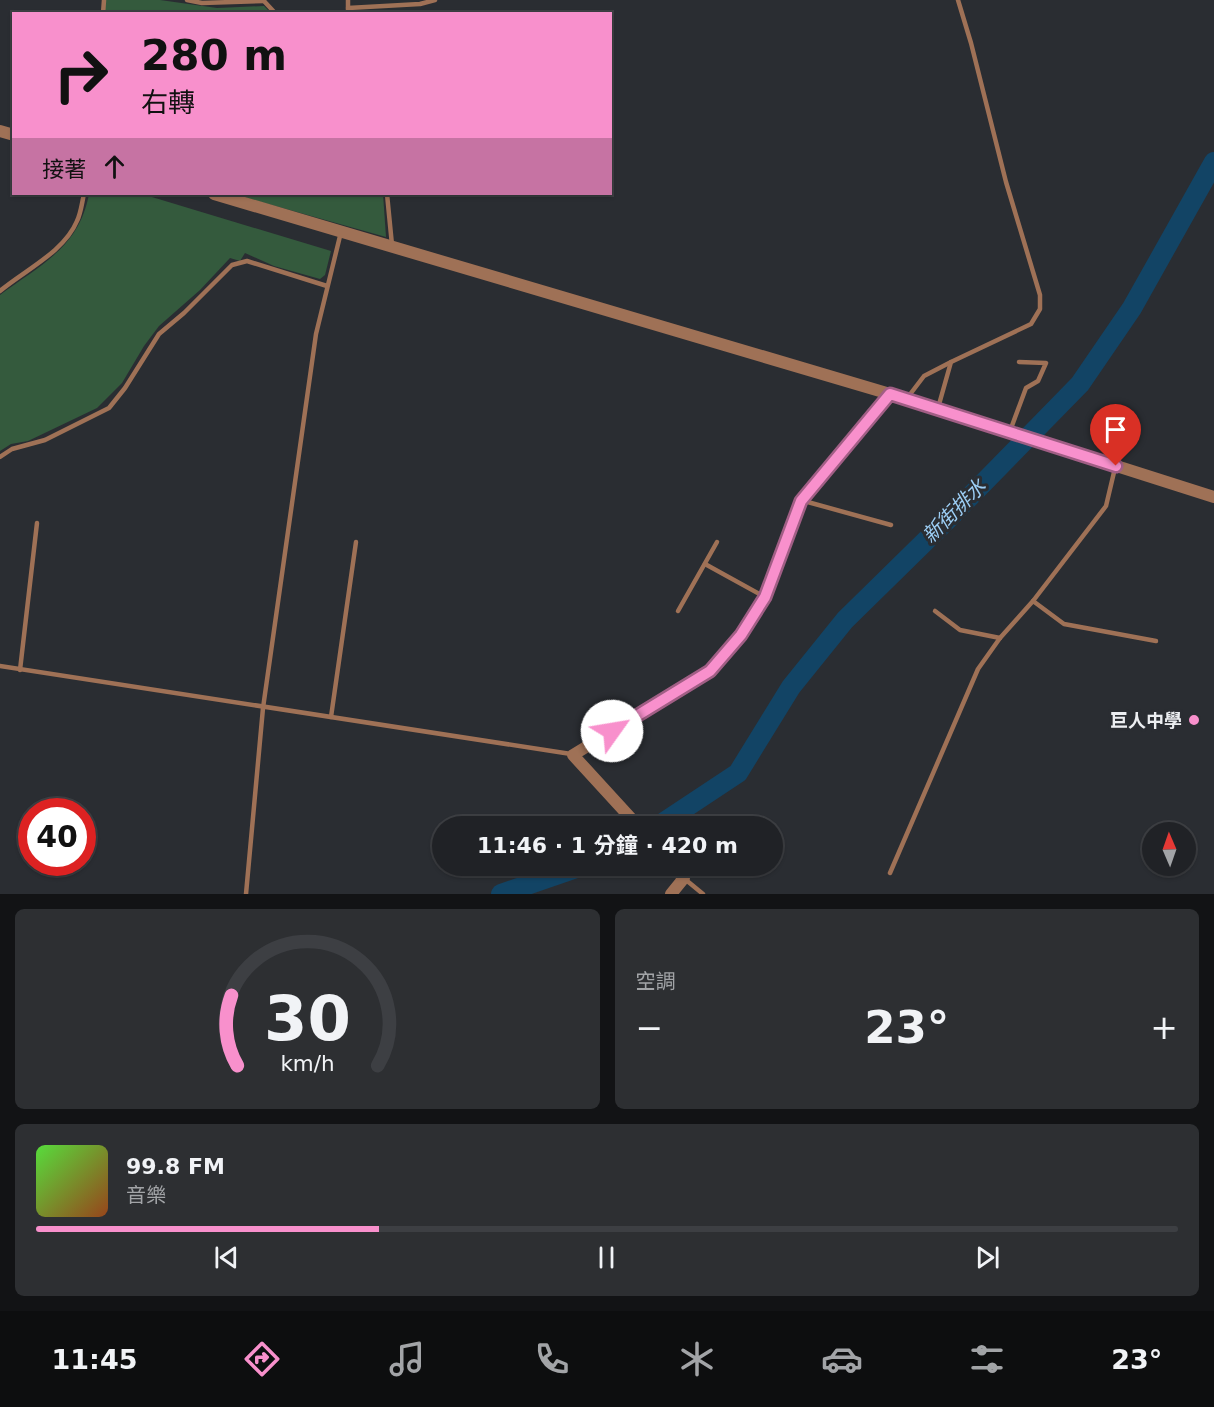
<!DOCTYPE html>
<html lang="zh-TW">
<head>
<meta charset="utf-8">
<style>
	body { margin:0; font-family:"DejaVu Sans","Noto Sans TC",sans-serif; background:#2d2f32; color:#f1f3f6; height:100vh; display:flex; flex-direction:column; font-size:22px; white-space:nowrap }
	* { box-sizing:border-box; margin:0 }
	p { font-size:20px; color:#a2a4a7 }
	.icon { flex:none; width:33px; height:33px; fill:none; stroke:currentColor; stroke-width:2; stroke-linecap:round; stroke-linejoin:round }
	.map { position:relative; height:894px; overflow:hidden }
	.drawer { display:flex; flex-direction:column; gap:15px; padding:15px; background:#121315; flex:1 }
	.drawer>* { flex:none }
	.guide { position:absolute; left:12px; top:12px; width:600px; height:183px; border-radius:0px; box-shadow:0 2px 4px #0004,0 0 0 2px #3d3f43; background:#f890cc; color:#111; overflow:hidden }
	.needle { width:39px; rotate:358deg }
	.buttons { position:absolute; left:1142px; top:822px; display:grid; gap:12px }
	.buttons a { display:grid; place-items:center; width:54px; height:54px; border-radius:50%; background:#202226; box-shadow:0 2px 4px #0004,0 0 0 2px #3d3f43; font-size:30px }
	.speed { position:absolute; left:18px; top:798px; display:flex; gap:12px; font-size:30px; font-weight:700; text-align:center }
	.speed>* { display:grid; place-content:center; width:78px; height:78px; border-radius:50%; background:#202226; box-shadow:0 2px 4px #0004,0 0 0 2px #3d3f43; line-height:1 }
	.speed .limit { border:9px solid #d22; background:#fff; color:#111 }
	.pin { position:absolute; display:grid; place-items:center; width:51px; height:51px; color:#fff; margin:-62px -26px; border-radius:50% 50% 50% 0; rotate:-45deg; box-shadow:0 0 6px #0007 }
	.pin .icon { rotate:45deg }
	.me { position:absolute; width:66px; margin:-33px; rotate:58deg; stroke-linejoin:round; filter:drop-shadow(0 0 4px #0008) }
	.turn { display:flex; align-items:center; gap:21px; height:126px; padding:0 30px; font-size:27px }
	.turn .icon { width:78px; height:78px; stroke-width:2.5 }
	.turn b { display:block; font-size:42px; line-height:51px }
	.then { display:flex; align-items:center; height:57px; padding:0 30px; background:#0003; gap:12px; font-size:22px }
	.big { font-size:45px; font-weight:700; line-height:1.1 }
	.drawer .widget { flex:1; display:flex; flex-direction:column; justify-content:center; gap:9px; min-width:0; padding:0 21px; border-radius:9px; background:#2d2f32 }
	.drawer .dial { align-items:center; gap:0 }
	.dial svg { height:156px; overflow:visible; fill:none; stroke:#3d3f43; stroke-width:7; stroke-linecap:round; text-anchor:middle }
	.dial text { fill:#f1f3f6; stroke:none }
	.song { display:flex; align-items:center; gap:18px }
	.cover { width:72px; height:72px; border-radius:9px; background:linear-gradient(135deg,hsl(110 70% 55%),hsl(20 70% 35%)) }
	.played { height:6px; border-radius:3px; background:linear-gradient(90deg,#f890cc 30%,#3d3f43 30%) }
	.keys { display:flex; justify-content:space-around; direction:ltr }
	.heat { display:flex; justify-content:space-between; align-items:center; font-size:33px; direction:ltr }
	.drawer .tiles { flex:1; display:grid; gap:15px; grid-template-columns:1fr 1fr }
	.widget:last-child { grid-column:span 2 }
	.trip { position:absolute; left:432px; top:816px; width:351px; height:60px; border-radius:30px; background:#202226; box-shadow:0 2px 4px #0004,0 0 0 2px #3d3f43; font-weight:700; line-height:60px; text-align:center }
	.tab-bar { display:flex; height:96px; justify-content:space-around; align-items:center; background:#0d0e0f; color:#a2a4a7 }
	.tab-bar .icon { width:42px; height:42px }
	.tab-bar .selected { color:#f890cc }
	.tab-bar b { font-size:27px; color:#f1f3f6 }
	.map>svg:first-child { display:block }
</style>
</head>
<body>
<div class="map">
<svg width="1214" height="894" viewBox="0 0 1214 894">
	<rect width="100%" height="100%" fill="#2a2d32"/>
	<g fill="#345a3d">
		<polygon points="103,0 160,0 217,8 264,6 271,13 101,14"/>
		<path d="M 89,194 L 142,194 L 331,251 L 325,275 L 320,279 L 274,266 L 245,253 L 240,261 L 230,258 L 200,290 L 159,326 L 144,346 L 122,383 L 97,408 L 28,441 L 11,444 L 0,451 L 0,295 C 40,265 79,248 89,194 Z"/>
		<polygon points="233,194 383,194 386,237"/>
	</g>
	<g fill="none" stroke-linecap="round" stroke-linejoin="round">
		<g stroke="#124465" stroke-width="20">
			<polyline points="658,826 738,773 791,687 845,620 951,516 1080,384 1132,308 1214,162"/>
			<polyline points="501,894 582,866"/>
		</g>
		<g stroke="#9f7156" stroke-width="4.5">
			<polyline points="187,0 202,3 264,1"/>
			<polyline points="263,0 276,14"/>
			<polyline points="348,8 420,4 435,0"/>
			<polyline points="103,14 104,0"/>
			<polyline points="348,14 348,0"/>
			<polyline points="387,194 392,245"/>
			<path d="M 0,291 C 25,270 64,252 77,221 C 81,213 82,202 84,194"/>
			<polyline points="908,397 924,376 951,362"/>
			<polyline points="938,408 951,362 1031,324 1040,309 1040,295 1006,182 971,43 958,0"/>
			<polyline points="1010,431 1026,388 1038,381 1046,363 1019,362"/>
			<polyline points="0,457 12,449 45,440 109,408 125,388 159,334 184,313 232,265 247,261 327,286"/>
			<polyline points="804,501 891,525"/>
			<polyline points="705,564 765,597"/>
			<polyline points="1033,601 1064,624 1156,641"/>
			<polyline points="678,611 717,542"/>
			<polyline points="935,611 960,630 1000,638"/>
			<polyline points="0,666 571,754"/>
			<polyline points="20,670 37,523"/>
			<polyline points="331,717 356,542"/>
			<polyline points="890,873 978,669 1000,638 1033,601 1106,506 1115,468"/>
			<polyline points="686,880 703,894"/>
			<polyline points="246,894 263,708 316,334 341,232"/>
		</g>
		<g stroke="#9f7156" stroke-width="12">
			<polyline points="0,131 14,135"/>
			<polyline points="214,194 890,394 1214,497"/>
			<polyline points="638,826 573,755 710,671 741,635 765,597 801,501 890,394"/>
			<polyline points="671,894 684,878 672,866"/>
		</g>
	</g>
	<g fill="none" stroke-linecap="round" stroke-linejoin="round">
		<defs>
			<polyline id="route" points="612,731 710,671 741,635 765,597 801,501 890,394 1116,466"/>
		</defs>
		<use href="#route" stroke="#a15e85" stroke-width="15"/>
		<use href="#route" stroke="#f890cc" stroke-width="10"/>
	</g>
	<circle fill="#f890cc" stroke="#2a2d32" stroke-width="2" cx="1194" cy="720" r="6"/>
	<g text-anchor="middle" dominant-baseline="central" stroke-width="6" stroke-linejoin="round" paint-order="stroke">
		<g font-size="18" font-weight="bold" fill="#eceef1" stroke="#2a2d32" text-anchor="end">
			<text x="1182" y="720">巨人中學</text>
		</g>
		<g font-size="20" font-style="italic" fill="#9dcff6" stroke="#2a2d32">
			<text transform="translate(954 511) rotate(-45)">新街排水</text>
		</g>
	</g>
</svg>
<div class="buttons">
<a><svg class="needle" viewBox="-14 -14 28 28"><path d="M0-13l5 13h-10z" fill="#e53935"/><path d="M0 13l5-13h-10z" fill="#a2a4a7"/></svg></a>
</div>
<div class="speed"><div class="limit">40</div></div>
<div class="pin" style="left:1116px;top:466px;background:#d93025"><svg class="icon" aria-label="arrive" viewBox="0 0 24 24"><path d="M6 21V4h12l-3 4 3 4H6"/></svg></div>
<svg class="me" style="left:612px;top:731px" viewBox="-20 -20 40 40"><circle r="19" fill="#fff"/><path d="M0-13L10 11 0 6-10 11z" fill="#f890cc"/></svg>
<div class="trip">11:46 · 1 分鐘 · 420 m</div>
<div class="guide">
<div class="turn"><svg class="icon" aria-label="right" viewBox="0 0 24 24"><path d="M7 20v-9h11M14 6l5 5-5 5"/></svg><div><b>280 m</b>右轉</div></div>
<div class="then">接著<svg class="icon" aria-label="ahead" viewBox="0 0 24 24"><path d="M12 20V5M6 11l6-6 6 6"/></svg></div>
</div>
</div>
<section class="drawer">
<div class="tiles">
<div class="widget dial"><svg viewBox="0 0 100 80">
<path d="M14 69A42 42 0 1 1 86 69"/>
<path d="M14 69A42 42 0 0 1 11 33" stroke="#f890cc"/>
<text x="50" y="56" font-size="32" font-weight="700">30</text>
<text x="50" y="72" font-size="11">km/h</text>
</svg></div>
<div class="widget"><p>空調</p>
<div class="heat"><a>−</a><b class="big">23°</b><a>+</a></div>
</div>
<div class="widget">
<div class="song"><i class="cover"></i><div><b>99.8 FM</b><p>音樂</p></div></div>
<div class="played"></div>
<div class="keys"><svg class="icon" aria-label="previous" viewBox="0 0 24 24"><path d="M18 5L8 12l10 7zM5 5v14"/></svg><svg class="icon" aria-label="pause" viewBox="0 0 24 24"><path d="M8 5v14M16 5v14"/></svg><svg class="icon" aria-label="next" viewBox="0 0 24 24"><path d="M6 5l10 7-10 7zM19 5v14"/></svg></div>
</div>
</div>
</section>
<nav class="tab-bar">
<b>11:45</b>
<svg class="icon selected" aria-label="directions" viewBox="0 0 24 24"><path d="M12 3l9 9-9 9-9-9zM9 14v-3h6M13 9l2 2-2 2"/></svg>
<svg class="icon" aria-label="music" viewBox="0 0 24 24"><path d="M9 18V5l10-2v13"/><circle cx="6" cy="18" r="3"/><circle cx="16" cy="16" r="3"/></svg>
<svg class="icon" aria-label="phone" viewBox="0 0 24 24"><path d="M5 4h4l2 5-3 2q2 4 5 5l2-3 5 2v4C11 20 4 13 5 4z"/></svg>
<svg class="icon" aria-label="climate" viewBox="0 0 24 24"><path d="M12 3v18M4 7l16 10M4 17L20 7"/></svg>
<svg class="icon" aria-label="car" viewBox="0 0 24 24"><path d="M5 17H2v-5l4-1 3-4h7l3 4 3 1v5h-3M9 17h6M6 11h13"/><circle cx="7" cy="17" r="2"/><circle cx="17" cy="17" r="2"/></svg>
<svg class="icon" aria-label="filters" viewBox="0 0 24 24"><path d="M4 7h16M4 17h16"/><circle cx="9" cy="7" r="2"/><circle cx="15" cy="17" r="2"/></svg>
<b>23°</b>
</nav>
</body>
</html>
